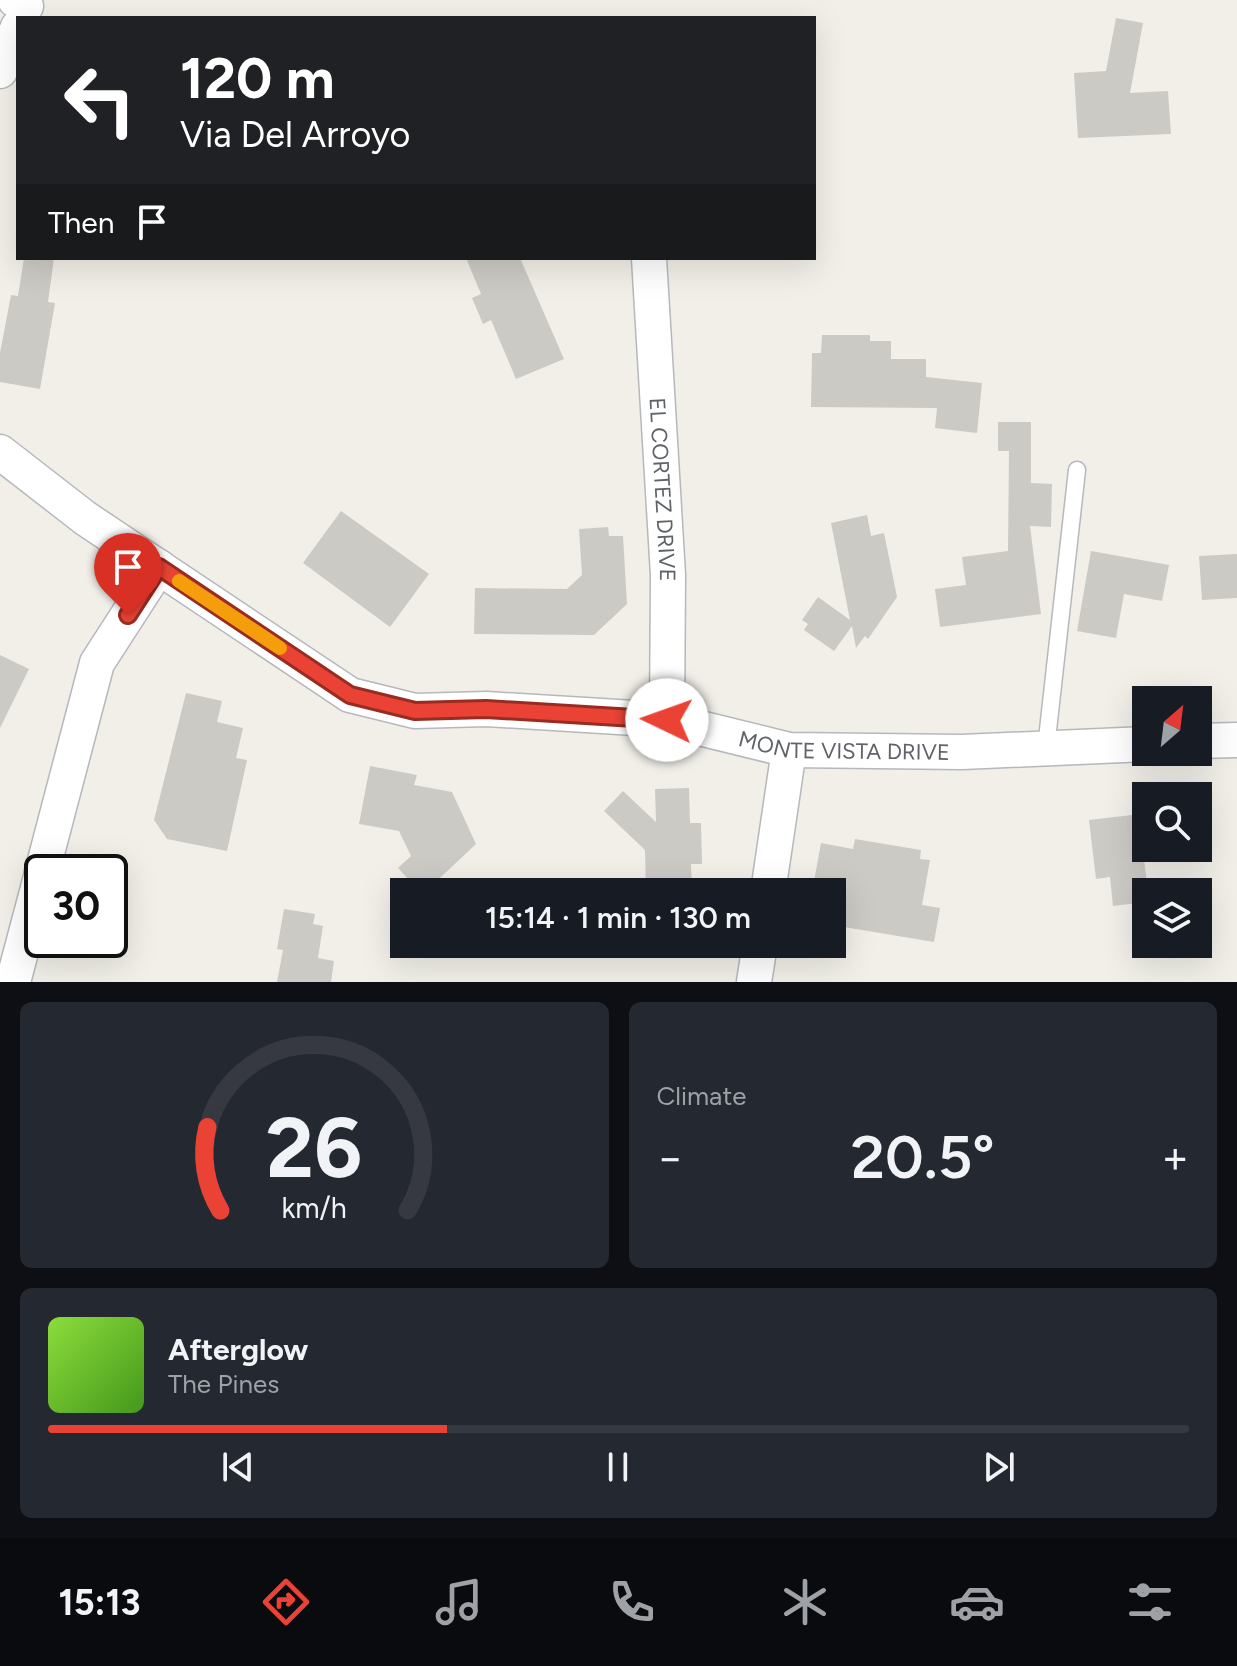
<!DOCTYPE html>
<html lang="en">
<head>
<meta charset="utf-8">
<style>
	body { margin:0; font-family:Figtree,sans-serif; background:#242831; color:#f1f3f6; height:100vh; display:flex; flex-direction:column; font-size:30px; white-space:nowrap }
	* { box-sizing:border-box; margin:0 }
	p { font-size:26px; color:#9ea1a6 }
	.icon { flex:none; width:44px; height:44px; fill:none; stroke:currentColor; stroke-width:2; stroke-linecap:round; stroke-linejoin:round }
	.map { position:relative; height:982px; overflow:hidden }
	.sheet { display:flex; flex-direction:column; gap:20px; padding:20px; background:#0d0f14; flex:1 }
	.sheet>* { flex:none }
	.top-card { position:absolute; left:16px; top:16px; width:800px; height:244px; border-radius:0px; box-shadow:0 8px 32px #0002; background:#202124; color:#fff; overflow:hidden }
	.needle { width:52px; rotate:28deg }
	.fabs { position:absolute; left:1132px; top:686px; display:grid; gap:16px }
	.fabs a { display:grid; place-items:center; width:80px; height:80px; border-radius:0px; background:#171b24; box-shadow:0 8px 32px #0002; font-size:40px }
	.speed { position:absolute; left:24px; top:854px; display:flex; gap:16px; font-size:40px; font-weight:700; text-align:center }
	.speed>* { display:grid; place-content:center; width:104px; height:104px; border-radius:50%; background:#171b24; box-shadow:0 8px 32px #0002; line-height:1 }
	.speed .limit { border:4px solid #111; border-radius:12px; background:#fff; color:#111 }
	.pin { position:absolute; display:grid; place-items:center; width:68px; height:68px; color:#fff; margin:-82px -34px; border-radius:50% 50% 50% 0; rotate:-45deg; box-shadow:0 0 8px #0007 }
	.pin .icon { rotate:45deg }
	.me { position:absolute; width:88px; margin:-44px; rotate:273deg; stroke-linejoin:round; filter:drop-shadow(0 0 6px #0008) }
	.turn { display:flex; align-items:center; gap:28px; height:168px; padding:0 32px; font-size:36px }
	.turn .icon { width:104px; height:104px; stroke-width:2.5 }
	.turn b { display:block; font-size:56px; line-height:68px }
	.then { display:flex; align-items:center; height:76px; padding:0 32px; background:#0003; gap:16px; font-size:30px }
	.big { font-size:60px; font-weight:600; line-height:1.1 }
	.sheet .widget { flex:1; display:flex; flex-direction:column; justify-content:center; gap:12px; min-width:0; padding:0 28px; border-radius:12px; background:#242831 }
	.sheet .dial { align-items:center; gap:0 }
	.dial svg { height:208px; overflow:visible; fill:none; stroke:#363941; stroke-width:7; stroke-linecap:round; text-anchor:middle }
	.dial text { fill:#f1f3f6; stroke:none }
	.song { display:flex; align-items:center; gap:24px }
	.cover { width:96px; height:96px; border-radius:12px; background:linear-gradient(135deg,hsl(90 70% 55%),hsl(100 70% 35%)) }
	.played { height:8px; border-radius:4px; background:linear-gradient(90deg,#ea4335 35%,#363941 35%) }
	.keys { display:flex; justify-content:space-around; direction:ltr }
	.heat { display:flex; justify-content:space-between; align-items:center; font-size:44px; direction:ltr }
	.sheet .tiles { flex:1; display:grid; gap:20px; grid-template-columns:1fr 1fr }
	.widget:last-child { grid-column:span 2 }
	.trip { position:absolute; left:390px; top:878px; width:456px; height:80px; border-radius:0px; background:#171b24; box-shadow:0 8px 32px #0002; font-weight:600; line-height:80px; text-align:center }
	.dock { display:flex; height:128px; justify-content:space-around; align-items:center; background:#090b0e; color:#9ea1a6 }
	.dock .icon { width:56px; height:56px }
	.dock .selected { color:#ea4335 }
	.dock b { font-size:36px; color:#f1f3f6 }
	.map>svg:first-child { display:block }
</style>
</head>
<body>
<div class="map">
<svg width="1237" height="982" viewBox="0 0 1237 982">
	<rect width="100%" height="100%" fill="#f1efe8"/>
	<g fill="#cccac5">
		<polygon points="1116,18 1143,23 1130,93 1168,91 1171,134 1078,138 1074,73 1106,71"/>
		<polygon points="24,258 54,258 48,302 55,303 40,389 0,382 0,353 11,295 18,296"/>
		<polygon points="466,258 520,258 564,359 516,379 491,320 483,324 472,298 481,294"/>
		<polygon points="822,335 870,335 870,341 891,341 891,359 926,359 926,377 982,383 977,433 935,428 937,408 811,407 812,353 821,353"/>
		<polygon points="998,422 1031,422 1031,483 1052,484 1051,527 1030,526 1041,614 940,627 935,589 966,585 962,557 1008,551 1009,451 998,451"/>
		<polygon points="341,511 429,574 390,627 303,563"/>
		<polygon points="867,515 871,536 884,533 897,597 868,639 865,636 856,648 852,626 834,651 804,630 808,624 802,620 818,597 850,620 831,523"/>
		<polygon points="608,527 609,536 623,536 627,604 594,635 474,634 475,588 567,589 582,575 579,529"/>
		<polygon points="1091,551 1169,565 1162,601 1124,594 1116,638 1077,631"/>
		<polygon points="1237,554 1237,598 1202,600 1199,556"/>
		<polygon points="0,655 29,669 0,728"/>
		<polygon points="186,693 222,701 217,722 243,728 236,758 247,760 227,851 167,839 154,820"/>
		<polygon points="370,766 417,775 414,785 452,792 476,844 425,892 420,892 398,868 411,856 399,831 359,824"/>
		<polygon points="689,788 690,823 701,823 702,864 691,864 692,892 646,892 645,850 604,811 623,791 656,822 655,789"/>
		<polygon points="1132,815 1135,844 1142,843 1148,892 1146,892 1146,902 1113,906 1110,877 1096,879 1089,820"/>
		<polygon points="855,839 921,850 920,859 930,860 922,905 940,908 934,942 832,925 832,892 812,892 821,843 853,849"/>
		<polygon points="284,909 315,914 313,924 323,926 318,958 334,961 331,982 277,982 283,950 277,949"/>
	</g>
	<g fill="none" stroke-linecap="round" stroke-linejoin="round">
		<defs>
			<polyline id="lane" points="1046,748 1077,470"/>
			<g id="street">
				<polyline points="15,0 26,6"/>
				<polyline points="0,71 18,27"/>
				<path id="s1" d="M 649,258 L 668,575 L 667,720"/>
				<path id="s2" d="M 0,452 L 85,518 L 350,695 L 415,711 L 486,709 L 667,720 L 789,750 L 962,752 L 1146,744"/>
				<polyline points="1198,741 1237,740"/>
				<polyline points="42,872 97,663 159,567"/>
				<polyline points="768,892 789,750"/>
				<polyline points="13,982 42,873"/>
				<polyline points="754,982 760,944"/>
			</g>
		</defs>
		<use href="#lane" stroke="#b5b8bc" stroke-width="19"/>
		<use href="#street" stroke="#b5b8bc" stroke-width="37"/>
		<use href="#lane" stroke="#fff" stroke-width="16"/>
		<use href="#street" stroke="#fff" stroke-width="34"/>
	</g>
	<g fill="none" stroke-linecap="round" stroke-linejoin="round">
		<defs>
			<polyline id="route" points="128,615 159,567 350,695 415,711 486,709 667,720"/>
		</defs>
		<use href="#route" stroke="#982c22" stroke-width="20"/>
		<use href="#route" stroke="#ea4335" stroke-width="14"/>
		<polyline stroke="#f59e0b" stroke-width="14" points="179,581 280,648"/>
	</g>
	<g text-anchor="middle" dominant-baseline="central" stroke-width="7" stroke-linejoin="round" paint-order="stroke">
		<g font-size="22" fill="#5f6368" stroke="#fff">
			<text stroke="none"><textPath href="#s1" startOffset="232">EL CORTEZ DRIVE</textPath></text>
			<text stroke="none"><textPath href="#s2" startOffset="926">MONTE VISTA DRIVE</textPath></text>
		</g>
	</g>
</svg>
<div class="fabs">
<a><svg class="needle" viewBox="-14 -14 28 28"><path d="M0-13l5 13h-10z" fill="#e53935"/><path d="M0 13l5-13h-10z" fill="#9ea1a6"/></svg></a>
<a><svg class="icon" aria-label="search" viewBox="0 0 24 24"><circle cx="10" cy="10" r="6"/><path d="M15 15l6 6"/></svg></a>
<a><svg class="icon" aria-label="layers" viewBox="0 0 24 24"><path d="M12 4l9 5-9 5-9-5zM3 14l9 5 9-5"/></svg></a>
</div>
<div class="speed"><div class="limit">30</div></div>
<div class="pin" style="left:128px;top:615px;background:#d93025"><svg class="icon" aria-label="arrive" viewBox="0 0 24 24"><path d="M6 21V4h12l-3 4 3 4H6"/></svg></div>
<svg class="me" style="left:667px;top:720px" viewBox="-20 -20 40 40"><circle r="19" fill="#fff"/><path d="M0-13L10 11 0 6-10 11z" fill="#ea4335"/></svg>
<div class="trip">15:14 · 1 min · 130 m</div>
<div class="top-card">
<div class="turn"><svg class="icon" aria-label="left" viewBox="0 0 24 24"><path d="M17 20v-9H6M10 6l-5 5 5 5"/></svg><div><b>120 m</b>Via Del Arroyo</div></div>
<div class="then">Then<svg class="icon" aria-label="arrive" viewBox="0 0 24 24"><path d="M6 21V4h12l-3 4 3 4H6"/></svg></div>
</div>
</div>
<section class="sheet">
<div class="tiles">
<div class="widget dial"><svg viewBox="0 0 100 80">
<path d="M14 69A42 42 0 1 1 86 69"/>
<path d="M14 69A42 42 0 0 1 9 37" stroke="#ea4335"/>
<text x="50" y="56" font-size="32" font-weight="700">26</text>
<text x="50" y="72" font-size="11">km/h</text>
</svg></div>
<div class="widget"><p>Climate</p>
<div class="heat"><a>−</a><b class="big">20.5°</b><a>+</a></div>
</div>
<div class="widget">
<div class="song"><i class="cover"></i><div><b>Afterglow</b><p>The Pines</p></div></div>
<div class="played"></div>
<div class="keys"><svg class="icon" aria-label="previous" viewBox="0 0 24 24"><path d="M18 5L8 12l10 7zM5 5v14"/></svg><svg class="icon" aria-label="pause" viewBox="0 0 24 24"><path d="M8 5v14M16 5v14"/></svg><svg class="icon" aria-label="next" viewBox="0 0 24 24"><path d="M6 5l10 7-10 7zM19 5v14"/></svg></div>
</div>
</div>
</section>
<nav class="dock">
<b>15:13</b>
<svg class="icon selected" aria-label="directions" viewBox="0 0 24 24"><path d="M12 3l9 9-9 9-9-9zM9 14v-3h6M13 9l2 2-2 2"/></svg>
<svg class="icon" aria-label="music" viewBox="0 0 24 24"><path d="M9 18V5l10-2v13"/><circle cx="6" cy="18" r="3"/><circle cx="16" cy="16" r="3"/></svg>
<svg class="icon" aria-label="phone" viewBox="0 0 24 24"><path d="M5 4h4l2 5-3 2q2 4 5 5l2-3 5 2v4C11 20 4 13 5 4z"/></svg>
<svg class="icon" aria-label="climate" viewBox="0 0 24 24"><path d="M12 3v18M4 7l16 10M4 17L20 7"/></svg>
<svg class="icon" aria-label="car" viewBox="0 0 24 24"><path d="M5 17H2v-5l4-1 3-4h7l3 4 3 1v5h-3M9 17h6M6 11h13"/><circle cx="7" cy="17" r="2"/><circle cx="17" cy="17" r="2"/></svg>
<svg class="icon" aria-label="filters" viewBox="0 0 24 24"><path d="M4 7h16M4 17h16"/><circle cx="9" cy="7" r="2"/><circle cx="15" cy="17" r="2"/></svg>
</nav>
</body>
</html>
